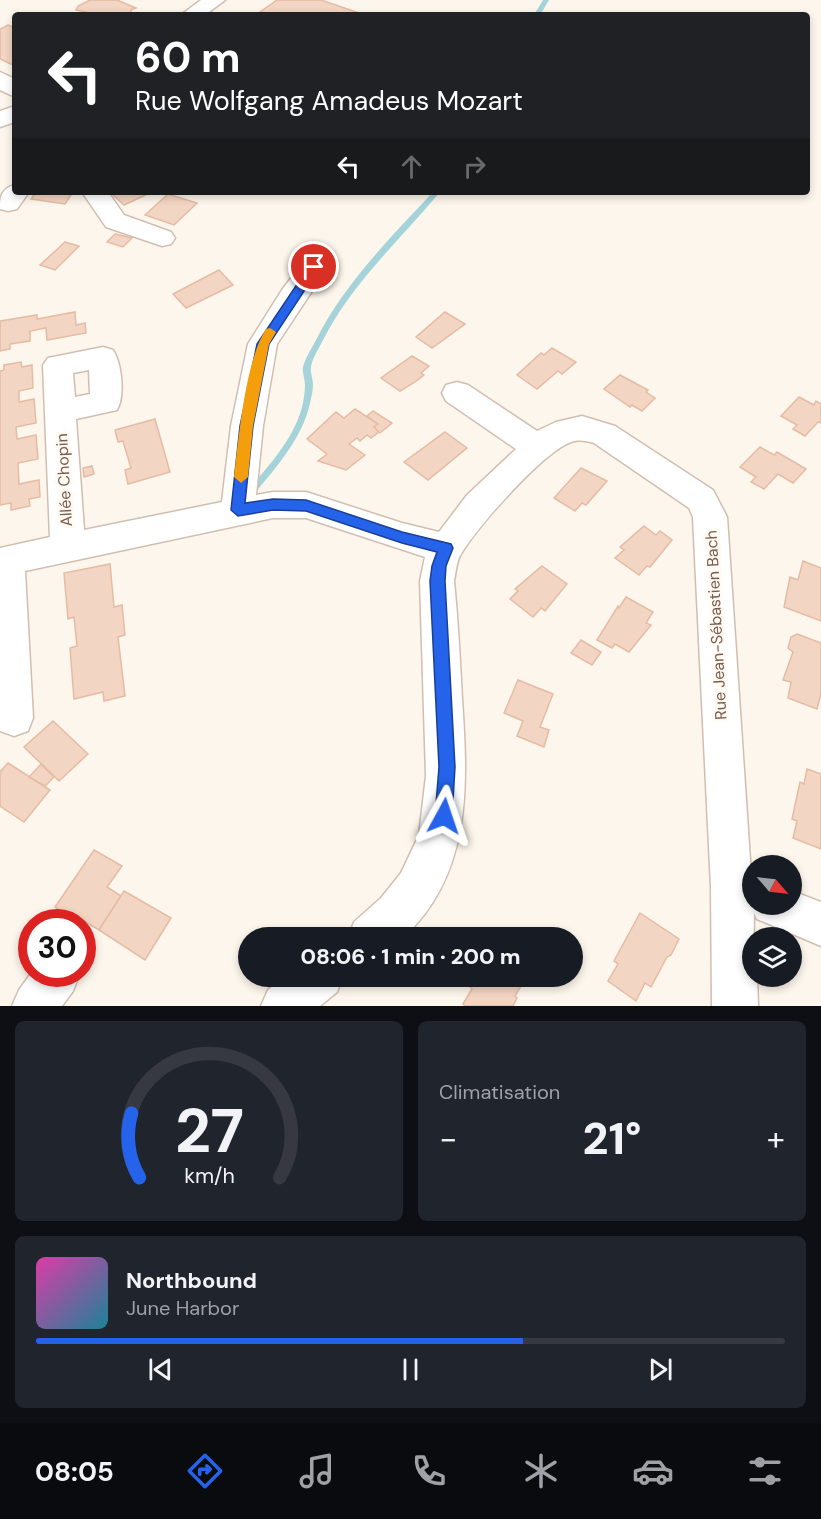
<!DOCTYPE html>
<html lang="fr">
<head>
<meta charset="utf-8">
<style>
	body { margin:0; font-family:"DM Sans",sans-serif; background:#20242c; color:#f1f3f6; height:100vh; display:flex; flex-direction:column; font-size:22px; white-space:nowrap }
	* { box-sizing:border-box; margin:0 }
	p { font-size:20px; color:#9ea1a6 }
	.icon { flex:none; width:33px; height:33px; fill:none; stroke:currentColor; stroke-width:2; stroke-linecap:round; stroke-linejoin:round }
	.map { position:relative; height:1006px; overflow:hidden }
	.side { display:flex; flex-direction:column; gap:15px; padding:15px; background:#0d0f14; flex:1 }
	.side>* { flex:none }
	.top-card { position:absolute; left:12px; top:12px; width:798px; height:183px; border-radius:6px; box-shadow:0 3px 9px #0003; background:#202124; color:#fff; overflow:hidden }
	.needle { width:39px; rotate:118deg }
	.controls { position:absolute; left:742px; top:855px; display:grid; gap:12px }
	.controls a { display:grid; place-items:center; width:60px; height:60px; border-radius:50%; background:#171b24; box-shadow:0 3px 9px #0003; font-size:30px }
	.speed { position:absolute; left:18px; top:909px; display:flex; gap:12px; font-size:30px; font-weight:700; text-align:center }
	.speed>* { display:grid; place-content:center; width:78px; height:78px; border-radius:50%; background:#171b24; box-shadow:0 3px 9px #0003; line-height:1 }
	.speed .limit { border:9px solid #d22; background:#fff; color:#111 }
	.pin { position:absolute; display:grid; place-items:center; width:51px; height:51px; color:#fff; margin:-26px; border:3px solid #fff; border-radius:50%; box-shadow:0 2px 6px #0007 }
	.me { position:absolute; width:66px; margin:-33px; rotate:5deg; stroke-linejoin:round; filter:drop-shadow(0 0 4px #0008) }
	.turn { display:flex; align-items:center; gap:21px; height:126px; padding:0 24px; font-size:27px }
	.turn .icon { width:78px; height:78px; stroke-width:2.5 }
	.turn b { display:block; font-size:42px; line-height:51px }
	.lanes { display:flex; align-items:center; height:57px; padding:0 24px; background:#0003; justify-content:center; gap:30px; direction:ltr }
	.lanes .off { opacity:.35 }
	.big { font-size:45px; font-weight:800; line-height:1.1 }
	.side .widget { flex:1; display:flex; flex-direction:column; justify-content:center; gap:9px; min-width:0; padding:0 21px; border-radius:9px; background:#20242c }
	.side .dial { align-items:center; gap:0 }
	.dial svg { height:156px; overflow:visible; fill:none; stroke:#363941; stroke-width:7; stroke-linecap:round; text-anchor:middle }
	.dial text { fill:#f1f3f6; stroke:none }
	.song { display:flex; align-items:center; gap:18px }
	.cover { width:72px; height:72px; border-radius:9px; background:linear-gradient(135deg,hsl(320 70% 55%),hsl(190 70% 35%)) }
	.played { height:6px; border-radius:3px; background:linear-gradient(90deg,#2563eb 65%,#363941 65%) }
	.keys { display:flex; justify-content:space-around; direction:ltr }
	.heat { display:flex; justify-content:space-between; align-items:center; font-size:33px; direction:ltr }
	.side .tiles { flex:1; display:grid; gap:15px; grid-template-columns:1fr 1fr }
	.widget:last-child { grid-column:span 2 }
	.trip { position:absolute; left:238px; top:927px; width:345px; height:60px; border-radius:30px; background:#171b24; box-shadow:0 3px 9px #0003; font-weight:800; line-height:60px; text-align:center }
	.tabs { display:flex; height:96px; justify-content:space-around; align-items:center; background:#090b0e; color:#9ea1a6 }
	.tabs .icon { width:42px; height:42px }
	.tabs .selected { color:#2563eb }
	.tabs b { font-size:27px; color:#f1f3f6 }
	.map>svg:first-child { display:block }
</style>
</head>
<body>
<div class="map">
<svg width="821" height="1006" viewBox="0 0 821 1006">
	<rect width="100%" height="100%" fill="#fdf6ec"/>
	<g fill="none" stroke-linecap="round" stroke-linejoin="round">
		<g fill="#a5d3da" fill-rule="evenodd">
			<polygon points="543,0 549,0 540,15 534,15"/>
			<path d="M 433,192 L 440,192 C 399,241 351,284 322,342 C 318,350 312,359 311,367 C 310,373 313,379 313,385 C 313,391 311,398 310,403 C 303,437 277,466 256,492 L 250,492 L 249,490 L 250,488 C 271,463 296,436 303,403 C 304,397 305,391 305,385 C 305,379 302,373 303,367 C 305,359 311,349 315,342 C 343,285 390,238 433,192 Z"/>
		</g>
	</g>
	<g fill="#f3d5c3" stroke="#e6bba3" stroke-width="1.5">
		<polygon points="90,0 117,0 136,8 131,10 131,15 88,15 90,13 76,10 78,6"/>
		<polygon points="277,0 321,0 365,15 269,15 260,12"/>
		<polygon points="8,25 15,28 15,66 0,59 0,29"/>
		<polygon points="36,192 73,192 65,204 31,199"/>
		<polygon points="110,192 152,192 124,205"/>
		<polygon points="168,194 197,203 174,225 145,215"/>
		<polygon points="115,234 132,238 123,247 107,242"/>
		<polygon points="65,242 79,246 55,270 40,265"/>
		<polygon points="219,270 233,285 186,308 173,294"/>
		<polygon points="75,312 76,325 85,323 86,333 47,340 46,328 30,331 30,341 10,344 10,349 0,351 0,321 37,315 37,319"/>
		<polygon points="445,312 465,324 432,348 416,337"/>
		<polygon points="552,348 576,362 562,374 558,371 537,389 517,375 541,353 544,355"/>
		<polygon points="412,356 429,366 421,373 424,375 415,382 400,391 381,378"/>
		<polygon points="21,362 22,367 32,365 33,388 19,391 19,402 34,399 36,423 16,427 17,439 36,435 38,459 18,463 19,484 39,480 40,497 29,499 30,506 11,510 11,503 0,505 0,371 4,370 4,365"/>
		<polygon points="620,375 648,390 646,392 655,398 642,411 632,405 630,407 604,389"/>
		<polygon points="799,397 814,405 816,401 821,404 821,423 818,422 805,436 793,429 797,425 781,416"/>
		<polygon points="355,409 378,424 374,427 380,431 371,438 367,435 360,441 357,438 349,444 365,455 346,470 318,461 327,454 307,439 336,412 344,418"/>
		<polygon points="373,411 392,423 380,433 374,427 378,424 367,416"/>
		<polygon points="155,419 170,472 128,484 125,470 131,468 123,441 118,442 115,430"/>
		<polygon points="445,432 467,448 428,480 404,462"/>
		<polygon points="760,447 774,455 777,452 806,469 793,483 778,474 764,489 751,482 756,477 740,467"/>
		<polygon points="92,466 94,474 84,477 83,468"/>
		<polygon points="581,468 607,481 586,505 582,503 575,511 554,498"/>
		<polygon points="644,526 656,535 660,531 672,540 650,567 647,566 639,575 615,558 624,550 620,547"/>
		<polygon points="803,561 821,568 821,621 784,607 790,577 798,580"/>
		<polygon points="110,564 114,607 122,605 125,635 118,637 125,696 104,701 103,692 74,699 70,648 77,646 74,617 68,619 64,573"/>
		<polygon points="542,566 567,584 545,611 541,608 533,617 510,599 518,591 515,589"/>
		<polygon points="626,597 653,612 646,623 651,625 629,652 615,644 612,648 597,640 618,606 619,608"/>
		<polygon points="797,634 821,643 821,693 817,709 788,698 791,682 783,680 793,652 788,648 791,637"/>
		<polygon points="581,640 601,652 592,665 571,653"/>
		<polygon points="518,680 553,694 540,727 549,730 544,747 517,736 523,721 504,713"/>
		<polygon points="53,721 88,754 59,781 24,747"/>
		<polygon points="8,763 50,790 24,822 0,806 0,772"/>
		<polygon points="41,764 54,777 45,786 29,777"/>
		<polygon points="807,769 821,774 821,849 793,838 797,821 792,819 800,782 804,784"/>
		<polygon points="94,850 122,866 107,887 121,896 99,930 84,921 82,924 80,922 55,907"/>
		<polygon points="124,891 171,918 145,960 99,930"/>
		<polygon points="640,913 679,939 671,955 667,957 651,987 645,983 636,1001 608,981 618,964 614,961"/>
		<polygon points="472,976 527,976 515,996 517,998 513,1006 465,1006 463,1004 472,989 467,984"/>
	</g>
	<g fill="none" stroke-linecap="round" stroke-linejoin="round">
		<defs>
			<g id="minor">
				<polygon points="201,0 225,0 205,15 181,15"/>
				<polygon points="0,72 15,79 15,97 0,90"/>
				<polygon points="15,106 15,122 0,127 0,111"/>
				<path d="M 15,185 L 15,192 L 29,192 L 17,209 L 8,211 L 0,209 C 0,196 2,188 15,185 Z"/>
				<polygon points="82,192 108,192 124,215 171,232 175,238 171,244 162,246 106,227"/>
				<path d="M 314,258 L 324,261 L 328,267 L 277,344 L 263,426 L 256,495 L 273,492 L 306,492 L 402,523 L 439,532 L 467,495 L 516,449 L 446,401 L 442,393 L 446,385 L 457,382 L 468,385 L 537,431 L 556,422 L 582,416 L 615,426 L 713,490 L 727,517 L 753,904 L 792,904 L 792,891 L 821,902 L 821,946 L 757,919 L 754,913 L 753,976 L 757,976 L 758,1006 L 712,1006 L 711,888 L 693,517 L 689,508 L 594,443 C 586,441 579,439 571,442 C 543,452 477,527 461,554 C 456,562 456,572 454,581 C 458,620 460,660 462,699 C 468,785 472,874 403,938 L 348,938 L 354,922 L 381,898 L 401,873 L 419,835 L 426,776 L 420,581 L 425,557 L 306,518 L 273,518 L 25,571 L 33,718 L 28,731 L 14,736 L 0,731 L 0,548 L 50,537 L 43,365 L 48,358 L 103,347 L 113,350 C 122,364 125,396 117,410 L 76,419 L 84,530 L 222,502 L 231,426 L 248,344 L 282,290 L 304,261 ZM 89,370 L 90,394 L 75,397 L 73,373 Z"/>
				<polygon points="32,972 79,974 79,975 73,991 62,1006 12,1006 19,990"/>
				<polygon points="285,976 343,976 337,992 320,1006 261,1006 268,990"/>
			</g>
		</defs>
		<use href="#minor" stroke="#d1beb0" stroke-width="3"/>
		<use href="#minor" fill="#fff" fill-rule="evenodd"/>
	</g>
	<polygon fill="#2563eb" stroke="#184099" stroke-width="1.5" points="314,264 320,267 269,344 253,426 245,503 273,499 306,500 402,532 451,544 453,548 446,566 445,581 455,767 452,816 450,822 444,825 438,822 435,816 439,767 430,581 432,566 437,552 402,543 306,511 273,510 238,516 231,510 240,426 257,344 310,265"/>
	<path fill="#f59e0b" d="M 270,328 L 276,332 L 269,344 L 253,426 L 248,477 L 241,483 L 234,477 C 239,437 245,362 266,329 Z"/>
	<g text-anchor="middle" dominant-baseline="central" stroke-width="6" stroke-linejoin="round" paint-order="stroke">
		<g font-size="16" fill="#7a5c4d" stroke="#fffaf3">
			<text transform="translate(64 480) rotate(-93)">Allée Chopin</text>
			<text transform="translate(716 625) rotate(-93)">Rue Jean-Sébastien Bach</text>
		</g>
	</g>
</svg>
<div class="controls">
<a><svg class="needle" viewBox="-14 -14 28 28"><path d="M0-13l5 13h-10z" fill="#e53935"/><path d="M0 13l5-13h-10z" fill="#9ea1a6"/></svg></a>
<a><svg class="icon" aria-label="layers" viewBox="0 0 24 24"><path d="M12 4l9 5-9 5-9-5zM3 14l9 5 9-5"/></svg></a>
</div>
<div class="speed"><div class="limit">30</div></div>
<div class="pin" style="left:314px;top:267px;background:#d93025"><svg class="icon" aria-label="arrive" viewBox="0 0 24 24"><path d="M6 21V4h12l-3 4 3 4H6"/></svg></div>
<svg class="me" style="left:444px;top:816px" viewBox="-20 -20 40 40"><path d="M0-17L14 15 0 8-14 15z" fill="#2563eb" stroke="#fff" stroke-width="4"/></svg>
<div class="trip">08:06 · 1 min · 200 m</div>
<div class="top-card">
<div class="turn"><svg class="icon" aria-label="left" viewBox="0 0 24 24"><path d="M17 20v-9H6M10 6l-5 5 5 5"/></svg><div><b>60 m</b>Rue Wolfgang Amadeus Mozart</div></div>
<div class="lanes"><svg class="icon" aria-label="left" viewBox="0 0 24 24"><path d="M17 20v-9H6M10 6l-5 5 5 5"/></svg><svg class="icon off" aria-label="ahead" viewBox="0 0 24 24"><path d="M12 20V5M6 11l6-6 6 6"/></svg><svg class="icon off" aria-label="right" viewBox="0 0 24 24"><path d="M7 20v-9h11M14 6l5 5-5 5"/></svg></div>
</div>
</div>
<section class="side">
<div class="tiles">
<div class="widget dial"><svg viewBox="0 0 100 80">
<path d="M14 69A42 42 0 1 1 86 69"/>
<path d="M14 69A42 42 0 0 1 10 36" stroke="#2563eb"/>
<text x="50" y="56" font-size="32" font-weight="700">27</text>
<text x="50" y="72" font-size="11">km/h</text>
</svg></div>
<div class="widget"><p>Climatisation</p>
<div class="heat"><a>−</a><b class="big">21°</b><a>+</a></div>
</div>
<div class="widget">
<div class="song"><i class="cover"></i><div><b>Northbound</b><p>June Harbor</p></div></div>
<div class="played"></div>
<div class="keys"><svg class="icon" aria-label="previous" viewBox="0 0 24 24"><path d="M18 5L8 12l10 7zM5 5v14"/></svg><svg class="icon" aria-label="pause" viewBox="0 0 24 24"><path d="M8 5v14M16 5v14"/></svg><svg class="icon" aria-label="next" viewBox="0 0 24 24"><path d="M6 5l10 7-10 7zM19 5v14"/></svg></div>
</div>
</div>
</section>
<nav class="tabs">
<b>08:05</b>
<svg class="icon selected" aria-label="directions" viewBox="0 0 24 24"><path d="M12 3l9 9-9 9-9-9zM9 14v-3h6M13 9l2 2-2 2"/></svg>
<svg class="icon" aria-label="music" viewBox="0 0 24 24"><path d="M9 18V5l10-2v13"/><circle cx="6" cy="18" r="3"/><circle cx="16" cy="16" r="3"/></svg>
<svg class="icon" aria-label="phone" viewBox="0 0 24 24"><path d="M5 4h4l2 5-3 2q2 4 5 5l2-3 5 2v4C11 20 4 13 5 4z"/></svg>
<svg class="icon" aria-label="climate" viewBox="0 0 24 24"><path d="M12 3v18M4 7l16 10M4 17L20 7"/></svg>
<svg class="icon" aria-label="car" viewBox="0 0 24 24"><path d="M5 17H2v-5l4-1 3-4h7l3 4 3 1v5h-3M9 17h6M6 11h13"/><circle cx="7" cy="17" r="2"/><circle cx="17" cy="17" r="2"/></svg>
<svg class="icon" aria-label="filters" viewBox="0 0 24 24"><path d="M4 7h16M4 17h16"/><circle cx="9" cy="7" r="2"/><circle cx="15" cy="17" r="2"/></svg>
</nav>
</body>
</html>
